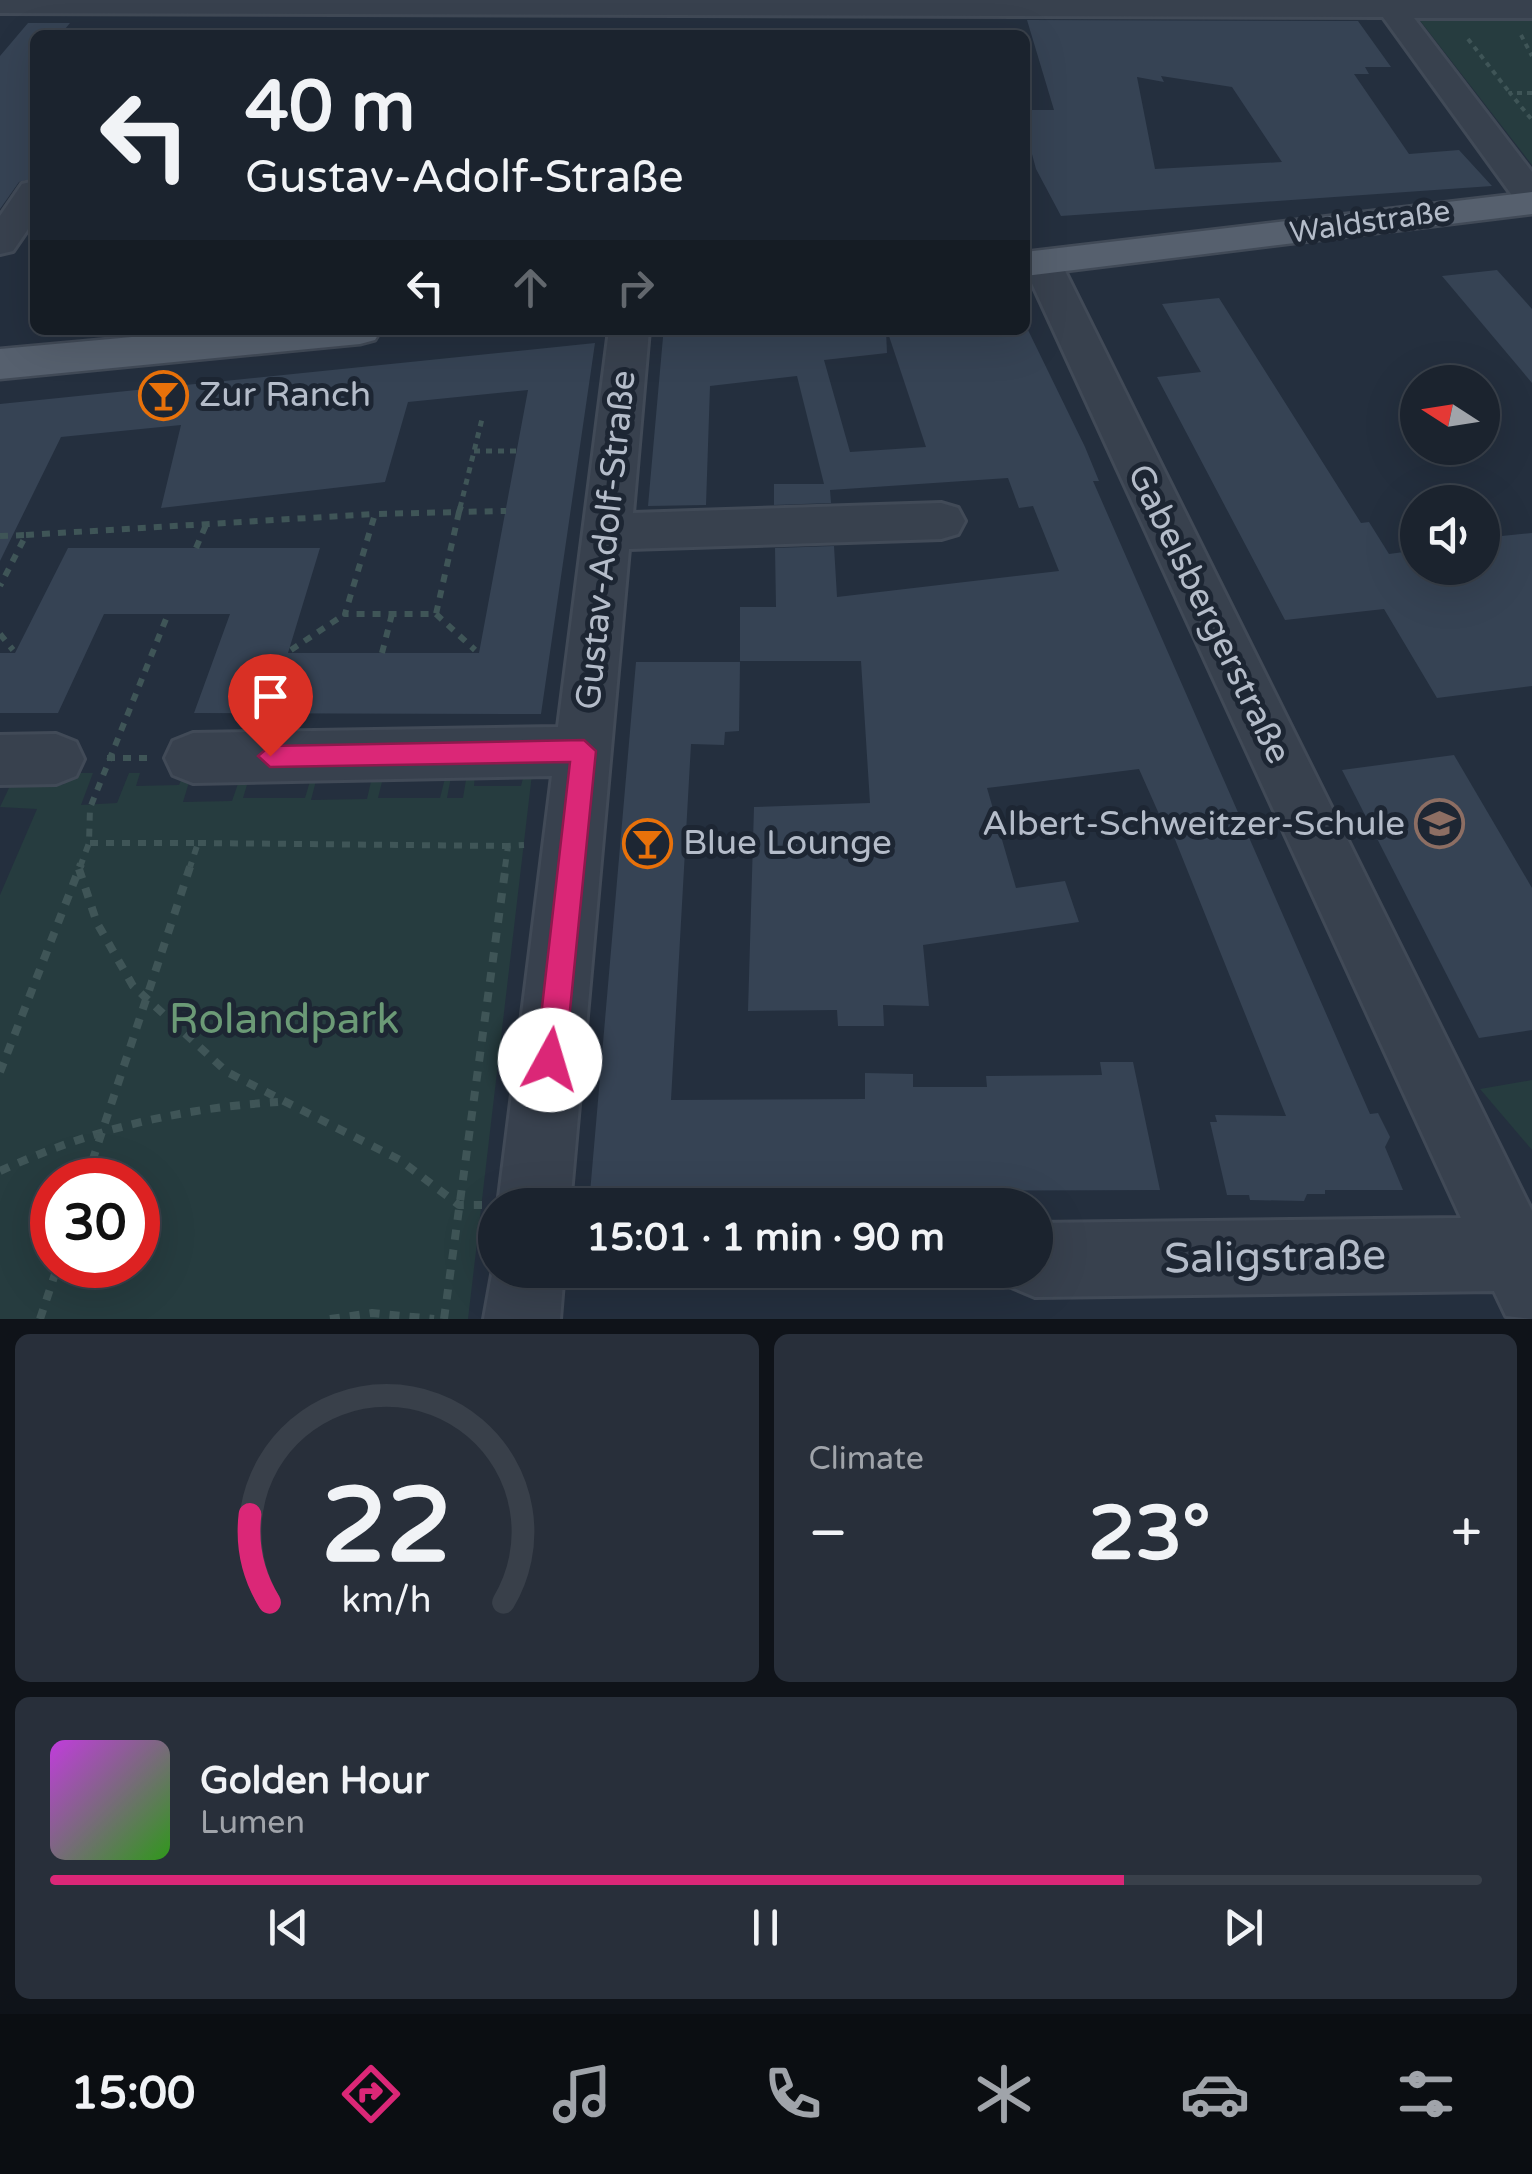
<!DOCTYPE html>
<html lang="en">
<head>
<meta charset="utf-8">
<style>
	body { margin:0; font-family:"Varela Round",sans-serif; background:#282f3a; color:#f1f3f6; height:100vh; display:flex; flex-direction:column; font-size:38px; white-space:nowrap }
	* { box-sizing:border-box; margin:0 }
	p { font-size:32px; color:#a0a4aa }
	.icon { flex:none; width:55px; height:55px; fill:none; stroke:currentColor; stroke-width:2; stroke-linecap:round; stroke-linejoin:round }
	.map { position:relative; height:1319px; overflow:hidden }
	.panel { display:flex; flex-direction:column; gap:15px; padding:15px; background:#0f1319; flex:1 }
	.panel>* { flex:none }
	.top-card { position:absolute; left:30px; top:30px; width:1000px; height:305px; border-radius:15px; box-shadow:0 10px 40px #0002,0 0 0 2px #39404a; background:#1b232e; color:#f1f3f6; overflow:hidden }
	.needle { width:65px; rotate:282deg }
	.buttons { position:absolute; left:1400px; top:365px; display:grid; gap:20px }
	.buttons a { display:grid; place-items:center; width:100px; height:100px; border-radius:50%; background:#1b232e; box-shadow:0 10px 40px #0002,0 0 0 2px #39404a; font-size:50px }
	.speed { position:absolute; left:30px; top:1158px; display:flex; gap:20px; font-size:50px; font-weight:700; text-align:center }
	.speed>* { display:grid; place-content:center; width:130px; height:130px; border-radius:50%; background:#1b232e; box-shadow:0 10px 40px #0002,0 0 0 2px #39404a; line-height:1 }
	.speed .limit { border:15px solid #d22; background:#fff; color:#111 }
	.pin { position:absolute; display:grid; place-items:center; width:85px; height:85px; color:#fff; margin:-102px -42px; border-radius:50% 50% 50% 0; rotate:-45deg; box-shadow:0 0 10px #0007 }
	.pin .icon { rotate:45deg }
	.me { position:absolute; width:110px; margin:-55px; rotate:6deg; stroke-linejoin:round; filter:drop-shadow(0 0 8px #0008) }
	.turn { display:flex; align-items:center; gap:35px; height:210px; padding:0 50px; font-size:45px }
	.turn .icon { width:130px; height:130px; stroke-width:2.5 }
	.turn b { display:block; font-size:70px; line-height:85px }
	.lanes { display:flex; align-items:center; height:95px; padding:0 50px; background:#0003; justify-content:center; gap:50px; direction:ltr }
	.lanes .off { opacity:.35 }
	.big { font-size:75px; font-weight:700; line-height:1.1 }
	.panel .widget { flex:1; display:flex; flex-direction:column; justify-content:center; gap:15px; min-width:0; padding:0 35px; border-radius:15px; background:#282f3a }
	.panel .dial { align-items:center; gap:0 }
	.dial svg { height:260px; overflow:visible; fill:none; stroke:#39404a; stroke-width:7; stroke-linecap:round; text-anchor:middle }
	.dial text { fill:#f1f3f6; stroke:none }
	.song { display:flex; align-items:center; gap:30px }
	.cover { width:120px; height:120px; border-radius:15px; background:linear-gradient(135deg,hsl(290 70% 55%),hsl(110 70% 35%)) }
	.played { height:10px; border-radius:5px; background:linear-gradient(90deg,#db2777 75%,#39404a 75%) }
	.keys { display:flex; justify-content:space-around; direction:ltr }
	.heat { display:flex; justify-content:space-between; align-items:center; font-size:55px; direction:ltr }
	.panel .tiles { flex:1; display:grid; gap:15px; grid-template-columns:1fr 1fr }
	.widget:last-child { grid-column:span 2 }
	.trip { position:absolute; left:478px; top:1188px; width:575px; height:100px; border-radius:50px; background:#1b232e; box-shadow:0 10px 40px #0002,0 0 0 2px #39404a; font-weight:700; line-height:100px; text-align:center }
	.menu { display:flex; height:160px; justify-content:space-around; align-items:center; background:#0b0e12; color:#a0a4aa }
	.menu .icon { width:70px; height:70px }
	.menu .on { color:#db2777 }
	.menu b { font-size:45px; color:#f1f3f6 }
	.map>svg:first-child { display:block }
</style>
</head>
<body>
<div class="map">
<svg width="1532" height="1319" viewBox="0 0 1532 1319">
	<rect width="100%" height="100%" fill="#242f3e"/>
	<g fill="#263c3f" fill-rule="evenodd">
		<polygon points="1404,0 1532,0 1532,165"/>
		<path d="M 192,772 L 183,802 L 232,801 L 240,778 L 249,778 L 243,798 L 305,798 L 311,778 L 317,777 L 311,800 L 367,799 L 372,777 L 383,778 L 378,798 L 440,798 L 445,778 L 451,777 L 447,798 L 463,798 L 467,774 L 475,774 L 474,786 L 521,786 L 524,774 L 532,774 L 468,1319 L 0,1319 L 0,895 L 37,809 L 0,807 L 16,773 L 20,785 L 63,785 L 69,773 L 93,773 L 81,805 L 117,803 L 129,773 L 140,773 L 136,786 L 179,785 L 184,773 ZM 52,1180 L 138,1180 L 138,1265 L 52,1265 Z"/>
		<polygon points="1532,1080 1532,1150 1480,1089"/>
	</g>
	<g fill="#364354" fill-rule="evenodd">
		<path d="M 1027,20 L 1358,21 L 1391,67 L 1365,67 L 1369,74 L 1354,74 L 1409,154 L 1459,150 L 1492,186 L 1061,216 L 1036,169 L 1025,128 L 1025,110 L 1054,110 ZM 1161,76 L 1232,87 L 1282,162 L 1155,169 L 1137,77 L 1164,82 Z"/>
		<polygon points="28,23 70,23 60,35 35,35 35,178 19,182 0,209 0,56"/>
		<polygon points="1497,270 1532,309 1532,383 1442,276"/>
		<polygon points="1219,298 1361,523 1369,522 1389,554 1418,550 1418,568 1482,568 1482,538 1532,533 1532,686 1437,698 1384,609 1285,620 1157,377 1201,372 1162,304"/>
		<polygon points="729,330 886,330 887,353 824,360 850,452 926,447 887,330 1028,330 1085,447 1099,481 1093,481 1370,1114 1378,1113 1390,1137 1385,1147 1403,1190 1325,1190 1325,1194 1307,1194 1304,1201 1250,1200 1249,1195 1227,1195 1210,1122 1217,1122 1215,1115 1286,1116 1172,832 1167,832 1139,769 987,788 1016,888 1065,881 1079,922 923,945 929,1006 883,1005 884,1026 838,1026 837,1010 748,1011 754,807 870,803 861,661 740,661 740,607 776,607 775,548 834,546 837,597 1059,571 1033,506 1019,508 1008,478 830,490 831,503 774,505 774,484 824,484 797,376 710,386 706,505 648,506 663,337"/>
		<polygon points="595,343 541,714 194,713 230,614 104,614 58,713 0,713 0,653 15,653 68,548 320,548 288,653 479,653 528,390 408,402 385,482 161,508 181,425 61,437 0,561 0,404"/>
		<polygon points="636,662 740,662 739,731 725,732 724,745 691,744 671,1100 865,1099 865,1073 913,1074 913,1087 987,1087 986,1076 1102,1075 1100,1062 1133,1062 1160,1190 698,1192 698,1203 594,1204 594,1193 590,1193"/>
		<polygon points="1454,755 1532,888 1532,1030 1479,1038 1342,770"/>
	</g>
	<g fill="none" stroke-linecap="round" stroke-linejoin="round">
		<defs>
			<g id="minor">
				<polygon points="0,0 1532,0 1532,18 1414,18 1532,172 1532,208 1519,205 1383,17 0,13"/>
				<polygon points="35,181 35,219 13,251 0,254 0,216 22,184"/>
				<polygon points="1042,251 1056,255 1061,263 1532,1211 1532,1319 1506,1316 1494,1291 1035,1297 1009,1286 1002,1270 1035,1270 1035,1223 1461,1218 1025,268 1028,255"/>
				<polygon points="609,330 649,330 633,513 941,503 958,508 965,521 958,534 941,539 629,549 570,1205 498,1205 552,776 193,783 173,775 165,758 173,741 193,733 558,727"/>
				<polygon points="56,734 76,742 84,759 76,776 56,784 0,785 0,735"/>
				<polygon points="495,1258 495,1270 564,1270 560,1319 484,1319"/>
			</g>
			<g id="major">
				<polygon points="1532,192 1532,214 1025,276 1025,252"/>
				<polygon points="209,330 381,330 375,340 360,344 0,379 0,349"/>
			</g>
		</defs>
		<use href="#minor" stroke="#414a57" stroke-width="6"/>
		<use href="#major" stroke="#414a57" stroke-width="5"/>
		<g stroke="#3f5557" stroke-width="4" stroke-dasharray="5 5" stroke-linecap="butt">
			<polyline points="1521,35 1532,56"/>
			<polyline points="1468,39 1510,93"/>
			<polyline points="1532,93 1510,93 1532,120"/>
		</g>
		<g stroke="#3f5557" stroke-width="5" stroke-dasharray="6 6" stroke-linecap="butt">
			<polyline points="474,451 517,451"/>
			<polyline points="460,508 483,415"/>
		</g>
		<g stroke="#3f5557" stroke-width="6" stroke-dasharray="8 8" stroke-linecap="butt">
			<polyline points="461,506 459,512 506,511"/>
			<polygon points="459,512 436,614 345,614 375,514"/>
			<polyline points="26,535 374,514"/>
			<polyline points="0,536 26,535 0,586"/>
			<polyline points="196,548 206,525"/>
			<polyline points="436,614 475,650"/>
			<polyline points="0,634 13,650"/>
			<polyline points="291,650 345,614"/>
			<polyline points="382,653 392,614"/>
			<polyline points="107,758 149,758"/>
			<polyline points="90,843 198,843 190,867"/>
			<polyline points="198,843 508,846"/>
			<polyline points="80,867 89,843 90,808 168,614"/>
			<polyline points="505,867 508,846 524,845"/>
		</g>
		<g stroke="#3f5557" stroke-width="8" stroke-dasharray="10 10" stroke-linecap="butt">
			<polyline points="79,869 97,923 133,986 227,1072 400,1160 459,1205 482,1205"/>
			<polyline points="0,1072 81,864"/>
			<path d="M 0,1171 C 89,1130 180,1108 278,1102"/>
			<polyline points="86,1180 191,864"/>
			<polyline points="40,1319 58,1265"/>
			<polyline points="330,1319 372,1313 434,1319"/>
			<polyline points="444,1319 506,864"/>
		</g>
		<use href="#minor" fill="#38414e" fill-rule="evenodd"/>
		<use href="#major" fill="#56606e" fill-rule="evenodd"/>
	</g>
	<polygon fill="#db2777" stroke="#8e194d" stroke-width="2.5" points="584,740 596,751 565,1060 560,1070 550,1074 540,1070 536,1060 570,762 270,767 258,756 270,746"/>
	<defs>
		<symbol id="bar-ring" viewBox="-11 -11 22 22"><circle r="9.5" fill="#1d2633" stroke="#e8710a" stroke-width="1.5"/><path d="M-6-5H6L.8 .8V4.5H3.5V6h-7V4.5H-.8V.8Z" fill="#e8710a"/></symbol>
		<symbol id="school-ring" viewBox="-11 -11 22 22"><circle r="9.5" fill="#1d2633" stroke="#8d6e63" stroke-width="1.5"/><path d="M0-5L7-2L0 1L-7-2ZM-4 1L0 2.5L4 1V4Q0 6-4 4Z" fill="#8d6e63"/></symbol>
	</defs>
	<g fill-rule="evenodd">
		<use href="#bar-ring" x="136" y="368" width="55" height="55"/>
		<use href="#school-ring" x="1412" y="796" width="55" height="55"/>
		<use href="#bar-ring" x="620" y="816" width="55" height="55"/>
	</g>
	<g text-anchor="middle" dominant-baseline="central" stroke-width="10" stroke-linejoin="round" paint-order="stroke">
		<g font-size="30" fill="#b4bcc9" stroke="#1d2633">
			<text transform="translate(1370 222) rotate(-8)">Waldstraße</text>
		</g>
		<g font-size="35" fill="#b4bcc9" stroke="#1d2633" text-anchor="start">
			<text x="199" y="395">Zur Ranch</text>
			<text x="1405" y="824" text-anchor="end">Albert-Schweitzer-Schule</text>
			<text x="683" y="843">Blue Lounge</text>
		</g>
		<g font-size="35" fill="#b4bcc9" stroke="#1d2633">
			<text transform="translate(606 540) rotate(-84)">Gustav-Adolf-Straße</text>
			<text transform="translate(1209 614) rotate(64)">Gabelsbergerstraße</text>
		</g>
		<g font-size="42" fill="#6b9a76" stroke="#1d2633">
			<text x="284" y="1019">Rolandpark</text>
		</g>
		<g font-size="42" fill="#b4bcc9" stroke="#1d2633">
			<text transform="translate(1275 1257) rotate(-1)">Saligstraße</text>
		</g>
	</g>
</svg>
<div class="buttons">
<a><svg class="needle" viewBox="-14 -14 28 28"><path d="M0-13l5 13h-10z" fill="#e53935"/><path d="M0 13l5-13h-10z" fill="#a0a4aa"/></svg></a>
<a><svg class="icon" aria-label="sound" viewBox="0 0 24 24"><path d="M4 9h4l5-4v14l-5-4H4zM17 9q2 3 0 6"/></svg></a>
</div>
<div class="speed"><div class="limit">30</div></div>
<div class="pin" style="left:270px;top:756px;background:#d93025"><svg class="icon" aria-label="arrive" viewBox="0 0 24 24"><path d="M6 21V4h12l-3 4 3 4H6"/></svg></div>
<svg class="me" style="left:550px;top:1060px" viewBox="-20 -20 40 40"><circle r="19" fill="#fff"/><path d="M0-13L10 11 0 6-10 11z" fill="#db2777"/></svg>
<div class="trip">15:01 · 1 min · 90 m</div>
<div class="top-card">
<div class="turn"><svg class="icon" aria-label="left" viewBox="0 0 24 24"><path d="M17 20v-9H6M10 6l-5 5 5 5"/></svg><div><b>40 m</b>Gustav-Adolf-Straße</div></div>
<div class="lanes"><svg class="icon" aria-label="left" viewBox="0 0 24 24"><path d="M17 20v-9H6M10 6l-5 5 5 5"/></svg><svg class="icon off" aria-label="ahead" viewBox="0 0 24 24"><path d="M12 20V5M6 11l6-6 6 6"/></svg><svg class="icon off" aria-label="right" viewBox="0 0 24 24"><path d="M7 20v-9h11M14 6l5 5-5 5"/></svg></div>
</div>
</div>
<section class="panel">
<div class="tiles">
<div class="widget dial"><svg viewBox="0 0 100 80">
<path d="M14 69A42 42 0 1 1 86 69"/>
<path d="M14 69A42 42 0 0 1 8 42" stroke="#db2777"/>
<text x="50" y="56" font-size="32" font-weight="700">22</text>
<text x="50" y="72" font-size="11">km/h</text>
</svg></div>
<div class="widget"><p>Climate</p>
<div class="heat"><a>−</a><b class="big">23°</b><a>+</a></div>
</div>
<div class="widget">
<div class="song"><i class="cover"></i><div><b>Golden Hour</b><p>Lumen</p></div></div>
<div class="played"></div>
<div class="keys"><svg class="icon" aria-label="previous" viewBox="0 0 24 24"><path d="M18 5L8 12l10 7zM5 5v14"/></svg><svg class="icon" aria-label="pause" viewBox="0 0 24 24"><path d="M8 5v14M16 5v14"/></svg><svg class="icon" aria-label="next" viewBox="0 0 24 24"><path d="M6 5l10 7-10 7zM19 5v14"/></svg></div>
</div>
</div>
</section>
<nav class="menu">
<b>15:00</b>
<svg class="icon on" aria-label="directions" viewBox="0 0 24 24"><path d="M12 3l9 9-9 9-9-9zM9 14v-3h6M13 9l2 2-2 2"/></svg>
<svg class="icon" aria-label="music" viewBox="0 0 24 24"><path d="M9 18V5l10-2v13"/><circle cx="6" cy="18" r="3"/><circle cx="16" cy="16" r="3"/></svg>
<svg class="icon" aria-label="phone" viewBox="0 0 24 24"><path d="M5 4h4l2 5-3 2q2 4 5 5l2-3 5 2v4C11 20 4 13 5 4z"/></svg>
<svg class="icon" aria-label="climate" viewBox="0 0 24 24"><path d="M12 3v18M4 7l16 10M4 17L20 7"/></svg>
<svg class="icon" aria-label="car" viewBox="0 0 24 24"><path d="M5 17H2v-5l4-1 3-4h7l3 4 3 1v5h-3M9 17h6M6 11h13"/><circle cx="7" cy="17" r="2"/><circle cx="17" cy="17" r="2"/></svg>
<svg class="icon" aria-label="filters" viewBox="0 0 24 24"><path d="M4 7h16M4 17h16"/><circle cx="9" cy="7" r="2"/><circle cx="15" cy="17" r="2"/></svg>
</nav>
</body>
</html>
